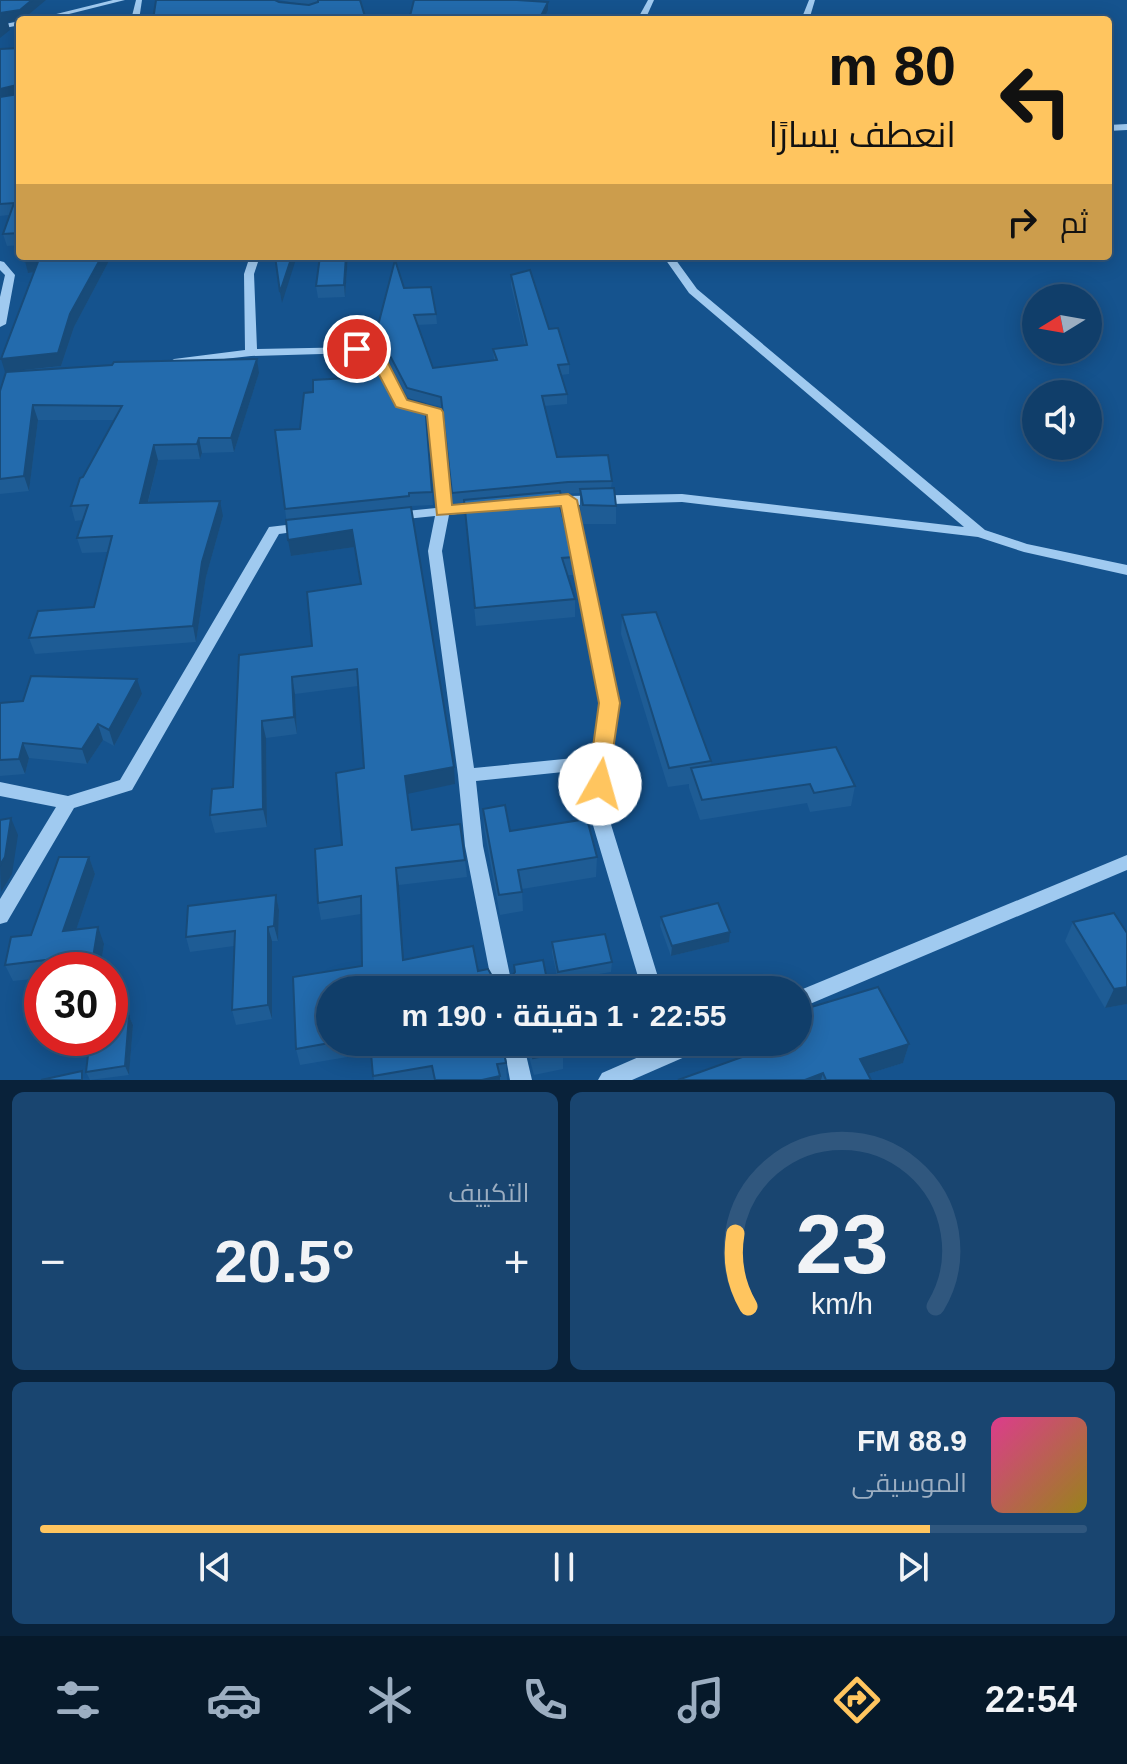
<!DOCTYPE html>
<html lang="ar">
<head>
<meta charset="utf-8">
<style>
	body { margin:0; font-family:Arial,Cairo,sans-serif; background:#194570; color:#f1f3f6; direction:rtl; height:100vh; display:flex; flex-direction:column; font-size:30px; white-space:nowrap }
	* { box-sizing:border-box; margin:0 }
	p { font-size:26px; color:#9caec1 }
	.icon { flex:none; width:44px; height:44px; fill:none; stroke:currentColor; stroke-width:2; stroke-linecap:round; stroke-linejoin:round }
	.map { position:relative; height:1080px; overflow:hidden; direction:ltr }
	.details { display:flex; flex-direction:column; gap:12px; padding:12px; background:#09223a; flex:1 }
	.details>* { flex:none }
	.guide { position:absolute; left:16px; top:16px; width:1096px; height:244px; border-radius:8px; box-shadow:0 4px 20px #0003,0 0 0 2px #30577e; direction:rtl; background:#ffc55f; color:#111; overflow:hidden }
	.needle { width:52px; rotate:259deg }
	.fabs { position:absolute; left:1022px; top:284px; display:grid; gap:16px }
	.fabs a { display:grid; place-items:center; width:80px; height:80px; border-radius:50%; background:#103e6a; box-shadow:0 4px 20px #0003,0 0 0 2px #30577e; font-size:40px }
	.speed { position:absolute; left:24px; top:952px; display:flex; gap:16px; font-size:40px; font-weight:700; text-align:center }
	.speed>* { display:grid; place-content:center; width:104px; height:104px; border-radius:50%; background:#103e6a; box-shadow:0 4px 20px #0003,0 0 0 2px #30577e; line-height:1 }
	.speed .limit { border:12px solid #d22; background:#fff; color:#111 }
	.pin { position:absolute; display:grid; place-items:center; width:68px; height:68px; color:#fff; margin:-34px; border:4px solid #fff; border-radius:50%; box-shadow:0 2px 8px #0007 }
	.me { position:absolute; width:88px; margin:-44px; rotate:7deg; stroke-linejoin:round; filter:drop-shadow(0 0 6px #0008) }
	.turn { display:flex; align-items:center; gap:28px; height:168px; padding:0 24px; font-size:36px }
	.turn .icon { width:104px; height:104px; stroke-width:2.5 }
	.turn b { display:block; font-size:56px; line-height:68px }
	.then { display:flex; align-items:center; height:76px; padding:0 24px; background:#0003; gap:16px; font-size:30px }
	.big { font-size:60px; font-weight:700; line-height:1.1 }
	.details .card { flex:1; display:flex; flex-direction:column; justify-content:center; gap:12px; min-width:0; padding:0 28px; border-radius:12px; background:#194570 }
	.details .dial { align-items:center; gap:0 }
	.dial svg { height:208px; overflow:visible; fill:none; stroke:#30577e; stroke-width:7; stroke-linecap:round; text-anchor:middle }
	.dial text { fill:#f1f3f6; stroke:none }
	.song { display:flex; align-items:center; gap:24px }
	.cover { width:96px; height:96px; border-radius:12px; background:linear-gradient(135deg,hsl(330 70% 55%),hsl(50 70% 35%)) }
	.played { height:8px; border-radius:4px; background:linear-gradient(90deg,#ffc55f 85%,#30577e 85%) }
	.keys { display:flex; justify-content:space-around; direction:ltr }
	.heat { display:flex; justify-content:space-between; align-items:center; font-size:44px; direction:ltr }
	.details .tiles { flex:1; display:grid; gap:12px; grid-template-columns:1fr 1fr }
	.card:last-child { grid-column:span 2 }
	.trip { position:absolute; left:316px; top:976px; width:496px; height:80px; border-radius:40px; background:#103e6a; box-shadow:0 4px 20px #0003,0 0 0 2px #30577e; font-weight:700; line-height:80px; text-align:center; direction:rtl }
	.tab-bar { display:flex; height:128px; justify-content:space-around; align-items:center; background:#06192a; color:#9caec1 }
	.tab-bar .icon { width:56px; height:56px }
	.tab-bar .current { color:#ffc55f }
	.tab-bar b { font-size:36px; color:#f1f3f6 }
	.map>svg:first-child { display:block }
</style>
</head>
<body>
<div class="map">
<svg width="1127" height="1080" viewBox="0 0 1127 1080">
	<rect width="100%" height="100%" fill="#15538e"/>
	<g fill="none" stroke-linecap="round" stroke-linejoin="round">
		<g fill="#a0caf0" fill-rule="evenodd">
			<polygon points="113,0 125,0 45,20 32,20"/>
			<polygon points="136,0 142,0 139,20 131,20"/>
			<polygon points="648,0 654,0 645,20 637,20"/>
			<polygon points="809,0 815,0 809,20 801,20"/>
			<polygon points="20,21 20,25 0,29 0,25"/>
			<polygon points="1127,124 1127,130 1108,131 1108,125"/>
			<polygon points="250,256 260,256 254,274 257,349 361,347 384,360 406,401 439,409 441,412 449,506 482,503 489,507 482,511 449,515 442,551 474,768 594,756 601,703 562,506 538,505 536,502 538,499 568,496 682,494 964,527 689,293 663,256 673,256 697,289 985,530 1027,544 1127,565 1127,575 1024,552 978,537 682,502 576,505 617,703 605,805 662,990 642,990 587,805 592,769 476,781 483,846 513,990 493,990 465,846 458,775 428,551 435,516 396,520 389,516 396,512 436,508 429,414 397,406 375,364 355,353 251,356 170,365 168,363 174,359 245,350 244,274"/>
			<polygon points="0,261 4,262 15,275 6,324 0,327 0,297 5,275 0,270"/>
			<polygon points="303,523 308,524 310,527 308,530 279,534 132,790 74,808 7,922 0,924 0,899 56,807 0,796 0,782 68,796 120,780 269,527"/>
			<polygon points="1127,855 1127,870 798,1009 798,991"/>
			<polygon points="503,1042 523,1042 532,1080 510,1080"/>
			<polygon points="673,1042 706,1042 703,1049 632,1080 598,1080 602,1073"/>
		</g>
	</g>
	<g fill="#1e5c95">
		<polygon points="279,0 360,0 366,20 279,2 301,4"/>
		<polygon points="20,48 20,245 7,246 3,234 9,215 0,216 0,49"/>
		<polygon points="25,256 137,256 136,259 109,261 74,327 61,366 22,371 259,373 234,452 202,453 200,459 158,460 148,503 223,516 206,577 196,642 35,654 29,638 94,607 108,552 82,553 77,538 83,520 75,521 71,506 83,477 114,420 38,420 29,491 0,494 0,391 34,272 28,273"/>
		<polygon points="348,256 345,297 318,298 316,286"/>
		<polygon points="511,275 549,329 569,364 569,374 561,375 567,394 567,404 544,406 557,457 612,481 611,488 616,506 616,524 583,524 580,507 580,493 560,494 563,506 563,516 573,557 573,575 568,575 575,599 575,617 476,626 464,503 453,504 441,407 408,398 387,359 375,352 374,341 404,288 436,314 437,324 417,325 433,368 494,360 493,349 525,345 511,285"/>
		<polygon points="393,395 425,404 433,505 410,506 455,784 407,793 412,830 465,860 467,877 399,885 404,960 478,971 492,976 512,976 514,974 514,965 549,990 330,1042 502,1042 506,1063 507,1080 374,1080 371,1053 300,1065 296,1049 362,966 361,914 321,920 318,903 342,845 364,768 358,686 295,694 297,734 266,738 267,827 215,833 210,815 233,787 239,655 312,646 360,584 355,547 291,556 285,509 300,429"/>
		<polygon points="622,615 711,761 710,766 855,786 851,806 810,812 807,803 700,820 689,788 689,784 668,787 621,634"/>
		<polygon points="142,694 114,746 103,740 87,764 29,758 25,774 0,776 0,703"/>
		<polygon points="483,809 510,831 597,857 596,877 522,889 523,911 500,915 484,828"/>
		<polygon points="89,857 95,874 76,930 104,944 100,970 42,970 42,978 13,981 5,965 31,935"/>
		<polygon points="276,895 279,910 278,941 272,941 272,1019 236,1025 232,1010 234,946 190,952 186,937"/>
		<polygon points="661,917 729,942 671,956 660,926"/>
		<polygon points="1073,922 1127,1004 1105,1008 1065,941"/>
		<polygon points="552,942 612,962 611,972 558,981 552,952"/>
		<polygon points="42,980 42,1027 36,1014"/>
		<polygon points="129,1016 133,1025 129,1075 90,1080 86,1072"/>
		<polygon points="798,1022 909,1044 903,1063 868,1074 871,1080 678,1080 798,1042"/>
		<polygon points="525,1042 560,1042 563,1053 563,1069 534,1075"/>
	</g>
	<g fill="#184b79">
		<polygon points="32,0 46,0 22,20 8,22 10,30 0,38 0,13"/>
		<polygon points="548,2 548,10 543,20 539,20"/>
		<polygon points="17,85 20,96 0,100 0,89"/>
		<polygon points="102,256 108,256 109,261 74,327 61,366 5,372 1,359 70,314"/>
		<polygon points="292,256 297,256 282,303 280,292"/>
		<polygon points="346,256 348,256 345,297 344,285"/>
		<polygon points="39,259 42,271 28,273 25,261"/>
		<polygon points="257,359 259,373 234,452 231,438"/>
		<polygon points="33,405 38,420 29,491 24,476"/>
		<polygon points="199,438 202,453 200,459 197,444"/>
		<polygon points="154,445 158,460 144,518 140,503"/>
		<polygon points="220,501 223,516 206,577 196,642 193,626 202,562"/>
		<polygon points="352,530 355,547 291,556 288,540"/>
		<polygon points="292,677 295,694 297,734 294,717"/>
		<polygon points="137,679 142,694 114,746 109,730"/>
		<polygon points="262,721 266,738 267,827 263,809"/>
		<polygon points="98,724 103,740 87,764 82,749"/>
		<polygon points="23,743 29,758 25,774 19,759"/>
		<polygon points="454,767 455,784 407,794 405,776"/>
		<polygon points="11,818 18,835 12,874 1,892 0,865"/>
		<polygon points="89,857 95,874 70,948 63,931"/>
		<polygon points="396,868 399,885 405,977 403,960"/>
		<polygon points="276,895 279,910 278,941 274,926"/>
		<polygon points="98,927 104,944 100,970 91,970"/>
		<polygon points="268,927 272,941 272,1019 268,1005"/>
		<polygon points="730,932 729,942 671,956 672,946"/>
		<polygon points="1127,987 1127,1004 1105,1008 1114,989"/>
		<polygon points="129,1016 133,1025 129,1075 125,1066"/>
		<polygon points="909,1044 903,1063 855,1078 860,1059"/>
		<polygon points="823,1073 821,1080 805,1080"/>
		<polygon points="500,1076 500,1080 482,1080"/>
	</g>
	<g fill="#236bad" stroke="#184b79" stroke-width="2">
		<polygon points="0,0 32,0 20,10 0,13"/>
		<polygon points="156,0 275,0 279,2 309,5 318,2 318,0 360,0 366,20 153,20"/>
		<polygon points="414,0 517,0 548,2 539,20 409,20"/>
		<polygon points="20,48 20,233 3,234 14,203 0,204 0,97 19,94 17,85 0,89 0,49"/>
		<polygon points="25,256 102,256 70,314 58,353 1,359 39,259 25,261"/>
		<polygon points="275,256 292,256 280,292"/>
		<polygon points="320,256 346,256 344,285 316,286"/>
		<polygon points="395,260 404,288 431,287 436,314 414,315 433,368 497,360 493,349 527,345 511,275 530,270 549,329 558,328 569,364 558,365 567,394 542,396 557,457 608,455 612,481 568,482 452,493 441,397 407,388 386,348 374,341"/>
		<polygon points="370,354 393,395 425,404 432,492 409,493 409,496 285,509 275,430 300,429 304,393 313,392 313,380 365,377"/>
		<polygon points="257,359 231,438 199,438 197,444 154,445 140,503 220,501 202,562 193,626 29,638 38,611 94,607 112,536 77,538 88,505 71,506 80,478 83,477 122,406 33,405 24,476 0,479 0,391 6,372 112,365 114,362"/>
		<polygon points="614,488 616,506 583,505 580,489"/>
		<polygon points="560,491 563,506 560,506 573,557 562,558 575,599 475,608 464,500"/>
		<polygon points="411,507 454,767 405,776 412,830 460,824 465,860 396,868 403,960 473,946 478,971 488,969 492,976 512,976 515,972 514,965 543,960 549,990 330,990 330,1042 335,1042 296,1049 293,977 362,966 361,896 318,903 315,849 342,845 336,773 364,768 357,669 292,677 294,717 262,721 263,809 210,815 212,789 233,787 239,655 312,646 307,592 361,584 352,530 288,540 286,520"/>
		<polygon points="656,612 711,761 669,768 622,615"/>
		<polygon points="31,676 137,679 109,730 98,724 82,749 23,743 19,759 0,760 0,703 23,701"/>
		<polygon points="836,747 855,786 814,793 810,784 702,800 691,768"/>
		<polygon points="505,805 510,831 587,819 597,857 518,870 522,892 499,895 483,809"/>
		<polygon points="11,818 5,857 0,865 0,820"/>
		<polygon points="59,857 89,857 63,931 98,927 91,970 44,970 46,960 5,965 11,937 31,935"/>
		<polygon points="276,895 274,926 268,927 268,1005 232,1010 235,931 186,937 188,906"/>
		<polygon points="718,903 730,932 672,946 661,917"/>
		<polygon points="1114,913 1127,933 1127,987 1114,989 1073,922"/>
		<polygon points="605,934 612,962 558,972 552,942"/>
		<polygon points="42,980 42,1013 36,1014"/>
		<polygon points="878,987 909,1044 860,1059 871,1080 826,1080 823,1073 805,1080 678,1080 784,1042 798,1042 798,1037 804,1035 798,1022 798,1011"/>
		<polygon points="129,1016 125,1066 86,1072 90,1038 110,1038 110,1019"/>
		<polygon points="370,1042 502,1042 506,1063 497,1064 500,1076 482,1080 435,1080 432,1066 373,1076"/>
		<polygon points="529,1042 560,1042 563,1053 533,1058"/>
		<polygon points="82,1071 82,1080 41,1080"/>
	</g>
	<polygon fill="#ffc55f" stroke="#a6803e" stroke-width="2" points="357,344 386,359 407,400 441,409 443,412 452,505 568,494 577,500 620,703 607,790 600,792 592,790 588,784 599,703 561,506 437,515 427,415 396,407 374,365 349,349"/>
</svg>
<div class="fabs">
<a><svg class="needle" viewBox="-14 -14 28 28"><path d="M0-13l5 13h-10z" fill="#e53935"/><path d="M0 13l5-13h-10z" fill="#9caec1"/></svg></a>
<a><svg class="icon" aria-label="sound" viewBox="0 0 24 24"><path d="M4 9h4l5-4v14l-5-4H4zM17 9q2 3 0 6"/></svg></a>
</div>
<div class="speed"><div class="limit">30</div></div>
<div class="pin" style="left:357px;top:349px;background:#d93025"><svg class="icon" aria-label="arrive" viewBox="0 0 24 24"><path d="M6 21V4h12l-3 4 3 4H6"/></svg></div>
<svg class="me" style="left:600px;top:784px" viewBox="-20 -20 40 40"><circle r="19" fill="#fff"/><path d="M0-13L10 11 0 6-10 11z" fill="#ffc55f"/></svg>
<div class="trip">22:55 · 1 دقيقة · 190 m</div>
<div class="guide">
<div class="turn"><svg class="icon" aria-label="left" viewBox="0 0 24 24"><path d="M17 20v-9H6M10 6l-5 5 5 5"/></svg><div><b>80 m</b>انعطف يسارًا</div></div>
<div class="then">ثم<svg class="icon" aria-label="right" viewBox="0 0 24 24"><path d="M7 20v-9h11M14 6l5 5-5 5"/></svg></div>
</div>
</div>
<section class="details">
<div class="tiles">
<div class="card dial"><svg viewBox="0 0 100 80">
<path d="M14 69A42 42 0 1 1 86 69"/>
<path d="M14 69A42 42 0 0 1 9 41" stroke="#ffc55f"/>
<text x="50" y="56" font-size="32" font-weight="700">23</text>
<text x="50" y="72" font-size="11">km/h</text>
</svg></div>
<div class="card"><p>التكييف</p>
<div class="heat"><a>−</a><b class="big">20.5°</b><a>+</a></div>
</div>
<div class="card">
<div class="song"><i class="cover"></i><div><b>88.9 FM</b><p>الموسيقى</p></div></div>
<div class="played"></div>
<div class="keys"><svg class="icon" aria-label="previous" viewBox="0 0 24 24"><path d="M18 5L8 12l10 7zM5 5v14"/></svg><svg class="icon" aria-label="pause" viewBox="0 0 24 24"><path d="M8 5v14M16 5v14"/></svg><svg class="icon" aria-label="next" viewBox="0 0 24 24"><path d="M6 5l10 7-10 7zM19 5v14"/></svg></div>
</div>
</div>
</section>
<nav class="tab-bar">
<b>22:54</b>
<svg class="icon current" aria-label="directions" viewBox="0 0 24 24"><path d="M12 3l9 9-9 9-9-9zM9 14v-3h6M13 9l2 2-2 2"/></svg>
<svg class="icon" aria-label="music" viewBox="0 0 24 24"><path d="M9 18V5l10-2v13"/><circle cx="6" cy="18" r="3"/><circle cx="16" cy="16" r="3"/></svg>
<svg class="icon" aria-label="phone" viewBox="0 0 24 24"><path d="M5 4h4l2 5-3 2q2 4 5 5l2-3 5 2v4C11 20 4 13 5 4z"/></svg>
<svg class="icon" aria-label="climate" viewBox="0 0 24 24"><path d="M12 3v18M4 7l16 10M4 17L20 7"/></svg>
<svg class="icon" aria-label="car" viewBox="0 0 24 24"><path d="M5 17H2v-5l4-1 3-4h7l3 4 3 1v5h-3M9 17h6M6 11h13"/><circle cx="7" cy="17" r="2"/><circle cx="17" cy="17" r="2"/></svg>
<svg class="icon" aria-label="filters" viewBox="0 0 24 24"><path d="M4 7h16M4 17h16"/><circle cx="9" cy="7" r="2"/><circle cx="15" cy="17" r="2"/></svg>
</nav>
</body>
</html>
